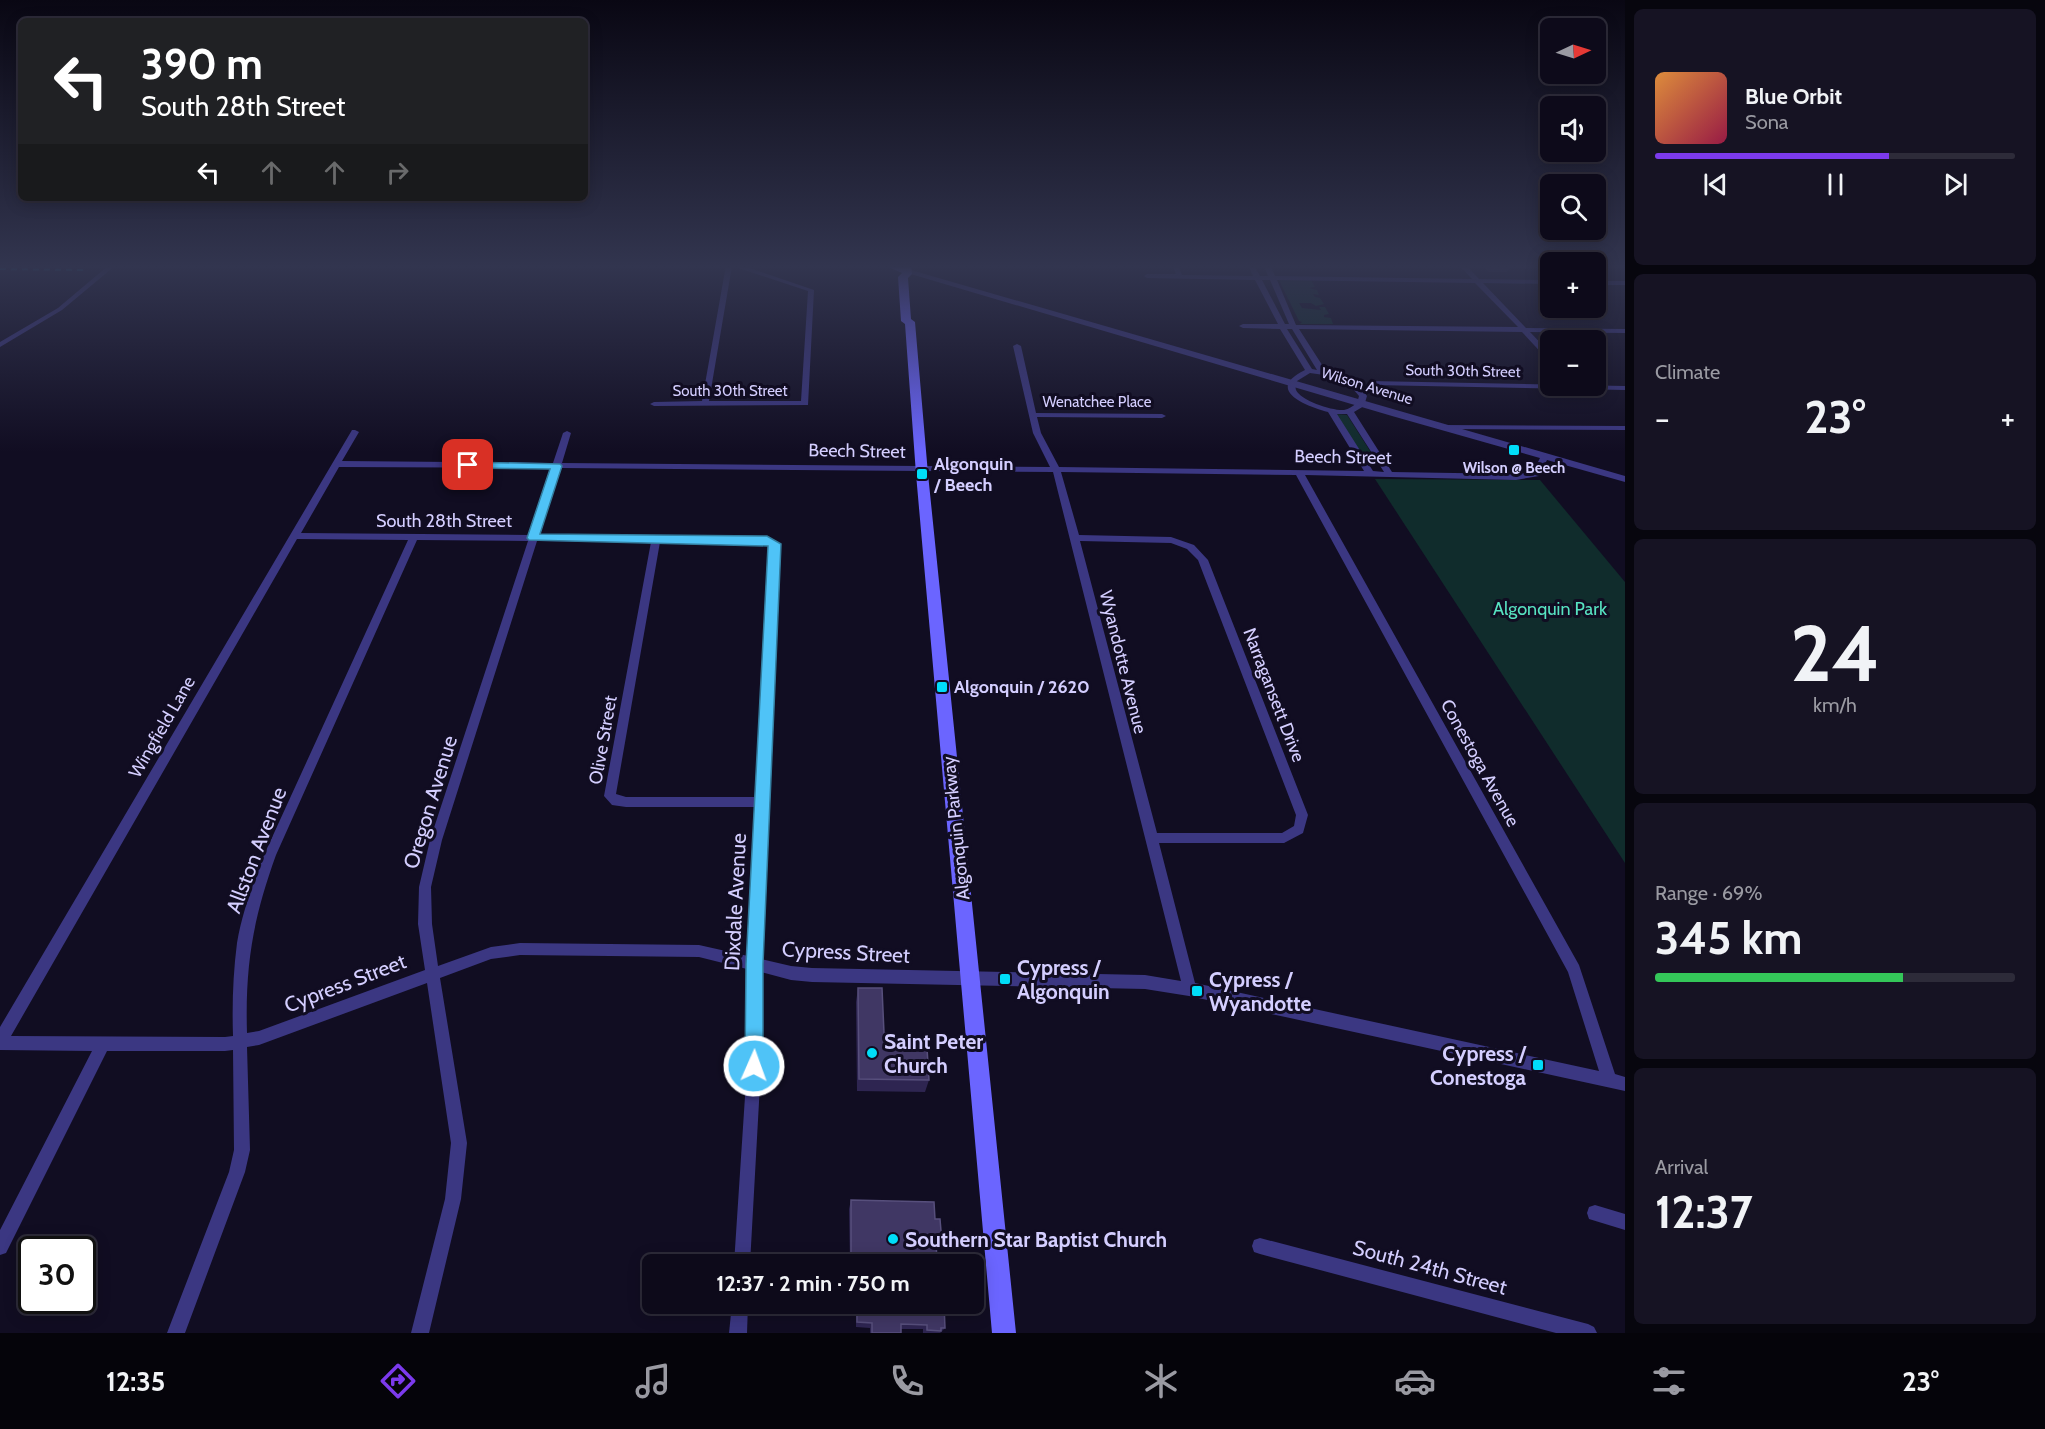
<!DOCTYPE html>
<html lang="en">
<head>
<meta charset="utf-8">
<style>
	body { margin:0; font-family:Cabin,sans-serif; background:#161323; color:#f1f3f6; height:100vh; display:flex; flex-direction:column; font-size:22px; white-space:nowrap }
	* { box-sizing:border-box; margin:0 }
	p { font-size:20px; color:#9a9aa2 }
	.icon { flex:none; width:33px; height:33px; fill:none; stroke:currentColor; stroke-width:2; stroke-linecap:round; stroke-linejoin:round }
	.map { position:relative; flex:1; overflow:hidden }
	.drawer { display:flex; flex-direction:column; gap:9px; padding:9px; background:#07060e; width:420px }
	.drawer>* { flex:none }
	.hud { position:absolute; left:18px; top:18px; width:570px; height:183px; border-radius:9px; box-shadow:0 3px 15px #0003,0 0 0 2px #2d2b39; background:#202124; color:#fff; overflow:hidden }
	.needle { width:39px; rotate:86deg }
	.tools { position:absolute; left:1540px; top:18px; display:grid; gap:12px }
	.tools a { display:grid; place-items:center; width:66px; height:66px; border-radius:9px; background:#0d0a1a; box-shadow:0 3px 15px #0003,0 0 0 2px #2d2b39; font-size:30px }
	.speed { position:absolute; left:18px; top:1236px; display:flex; gap:12px; font-size:30px; font-weight:700; text-align:center }
	.speed>* { display:grid; place-content:center; width:78px; height:78px; border-radius:50%; background:#0d0a1a; box-shadow:0 3px 15px #0003,0 0 0 2px #2d2b39; line-height:1 }
	.speed .limit { border:3px solid #111; border-radius:9px; background:#fff; color:#111 }
	.pin { position:absolute; display:grid; place-items:center; width:51px; height:51px; color:#fff; margin:-26px; border-radius:12px; box-shadow:0 3px 9px #0006 }
	.me { position:absolute; width:66px; margin:-33px; rotate:2deg; stroke-linejoin:round; filter:drop-shadow(0 0 4px #0008) }
	.turn { display:flex; align-items:center; gap:21px; height:126px; padding:0 24px; font-size:27px }
	.turn .icon { width:78px; height:78px; stroke-width:2.5 }
	.turn b { display:block; font-size:42px; line-height:51px }
	.lanes { display:flex; align-items:center; height:57px; padding:0 24px; background:#0003; justify-content:center; gap:30px; direction:ltr }
	.lanes .off { opacity:.35 }
	.big { font-size:45px; font-weight:700; line-height:1.1 }
	.drawer .widget { flex:1; display:flex; flex-direction:column; justify-content:center; gap:9px; min-width:0; padding:0 21px; border-radius:9px; background:#161323 }
	.drawer .dial { align-items:center; gap:0 }
	.dial b { font-size:78px; line-height:1 }
	.song { display:flex; align-items:center; gap:18px }
	.cover { width:72px; height:72px; border-radius:9px; background:linear-gradient(135deg,hsl(30 70% 55%),hsl(340 70% 35%)) }
	.played { height:6px; border-radius:3px; background:linear-gradient(90deg,#7c3aed 65%,#2d2b39 65%) }
	.keys { display:flex; justify-content:space-around; direction:ltr }
	.heat { display:flex; justify-content:space-between; align-items:center; font-size:33px; direction:ltr }
	.charge { height:9px; border-radius:4px; background:linear-gradient(90deg,#34c759 69%,#2d2b39 0) }
	.trip { position:absolute; left:642px; top:1254px; width:342px; height:60px; border-radius:9px; background:#0d0a1a; box-shadow:0 3px 15px #0003,0 0 0 2px #2d2b39; font-weight:700; line-height:60px; text-align:center }
	.tabs { display:flex; height:96px; justify-content:space-around; align-items:center; background:#05040a; color:#9a9aa2 }
	.tabs .icon { width:42px; height:42px }
	.tabs .on { color:#7c3aed }
	.tabs b { font-size:27px; color:#f1f3f6 }
	main { display:flex; flex:1; min-height:0 }
	.map>svg:first-child { display:block }
</style>
</head>
<body>
<main>
<div class="map">
<svg width="1625" height="1333" viewBox="0 0 1625 1333">
	<rect width="100%" height="100%" fill="#110d22"/>
	<g fill="#102c2c">
		<polygon points="1279,280 1311,280 1315,287 1309,288 1317,290 1319,295 1313,294 1315,297 1320,298 1324,304 1316,306 1311,303 1299,303 1302,308 1321,310 1319,307 1325,307 1329,314 1324,315 1324,317 1331,318 1333,324 1300,324 1302,322 1299,321"/>
		<polygon points="1335,414 1347,415 1379,465 1366,465"/>
		<polygon points="1375,479 1540,480 1625,582 1625,863"/>
	</g>
	<g fill="none" stroke-linecap="round" stroke-linejoin="round">
		<g fill="#3b3782" fill-rule="evenodd">
			<polygon points="109,265 116,265 62,310 0,347 0,342 58,308"/>
			<path d="M 726,265 L 741,265 L 814,290 L 808,405 L 654,406 L 650,404 L 654,402 L 702,401 ZM 732,266 L 808,291 L 801,401 L 709,401 Z"/>
			<path d="M 1172,265 L 1178,265 L 1182,275 L 1253,276 L 1248,265 L 1254,265 L 1260,276 L 1268,276 L 1264,265 L 1270,265 L 1275,276 L 1472,279 L 1459,265 L 1466,265 L 1479,279 L 1551,280 L 1551,284 L 1483,283 L 1526,328 L 1625,329 L 1625,333 L 1530,332 L 1551,354 L 1551,360 L 1548,360 L 1522,332 L 1299,329 L 1326,371 L 1349,379 L 1361,388 L 1367,396 L 1364,406 L 1354,412 L 1392,472 L 1516,474 L 1533,472 L 1542,454 L 1545,453 L 1549,456 L 1539,476 L 1516,480 L 1305,475 L 1579,965 L 1615,1074 L 1625,1077 L 1625,1091 L 1189,996 L 1145,989 L 812,982 L 791,980 L 761,972 L 761,1066 L 750,1264 L 734,1264 L 747,1066 L 747,969 L 699,957 L 520,955 L 491,959 L 440,978 L 467,1143 L 461,1199 L 429,1333 L 411,1333 L 445,1199 L 451,1143 L 427,983 L 259,1045 L 247,1047 L 250,1150 L 245,1172 L 185,1333 L 167,1333 L 229,1172 L 234,1150 L 233,1050 L 225,1051 L 107,1051 L 6,1253 L 0,1255 L 0,1230 L 92,1051 L 0,1050 L 0,1027 L 352,430 L 355,430 L 359,432 L 342,461 L 553,463 L 563,433 L 567,431 L 571,433 L 562,463 L 1050,467 L 1033,433 L 1013,346 L 1017,344 L 1021,346 L 1036,413 L 1162,414 L 1166,416 L 1162,418 L 1037,417 L 1041,433 L 1059,467 L 1364,471 L 1328,412 C 1306,406 1264,390 1305,370 L 1280,329 L 1243,328 L 1239,326 L 1243,324 L 1278,324 L 1255,280 L 1147,278 L 1144,276 L 1147,274 L 1176,274 ZM 1262,280 L 1270,280 L 1289,324 L 1285,324 ZM 1277,280 L 1475,283 L 1518,327 L 1296,325 ZM 1287,329 L 1292,329 L 1317,370 L 1312,369 ZM 1310,373 C 1329,375 1348,381 1359,396 L 1357,403 C 1353,406 1349,409 1344,410 C 1333,411 1301,401 1296,390 C 1295,387 1296,385 1297,381 ZM 1337,414 L 1347,414 L 1384,472 L 1373,471 ZM 339,467 L 551,468 L 530,535 L 301,533 ZM 560,468 L 1053,472 L 1181,981 L 1145,975 L 812,968 L 791,966 L 761,959 L 780,544 L 767,537 L 539,535 ZM 1061,472 L 1296,475 L 1568,972 L 1599,1071 L 1195,983 L 1159,843 L 1284,843 L 1303,833 L 1308,815 L 1208,560 L 1194,545 L 1171,537 L 1079,535 ZM 297,539 L 408,540 L 264,855 C 253,884 242,913 237,943 C 233,974 232,1005 233,1036 L 225,1037 L 11,1036 ZM 417,540 L 528,541 L 430,840 L 419,887 L 418,924 L 425,970 L 259,1031 L 247,1033 C 245,965 253,919 276,855 ZM 537,541 L 651,542 L 604,796 L 612,805 L 626,807 L 756,807 L 748,956 L 699,945 L 520,943 L 491,947 L 438,966 L 432,924 L 431,887 L 442,840 ZM 1080,541 L 1171,543 L 1187,549 L 1198,560 L 1296,815 L 1294,826 L 1282,833 L 1157,833 ZM 660,542 L 765,543 L 770,545 L 756,797 L 626,797 L 616,794 Z"/>
			<rect x="1596" y="281" width="29" height="4"/>
			<polygon points="1370,381 1625,386 1625,390 1373,385 1370,385"/>
			<polygon points="1443,425 1625,426 1625,430 1446,429 1443,429"/>
			<polygon points="1595,1205 1625,1214 1625,1230 1589,1219 1587,1213 1589,1207"/>
			<polygon points="1260,1238 1588,1324 1594,1327 1597,1333 1556,1333 1260,1254 1254,1252 1252,1246 1254,1240"/>
			<polygon points="732,1304 748,1304 747,1333 729,1333"/>
		</g>
		<polygon fill="#3b3782" fill-rule="evenodd" points="904,268 1625,476 1625,482 1392,416 904,272"/>
		<polygon fill="#6b65ff" fill-rule="evenodd" points="884,265 911,265 912,274 908,278 911,319 915,322 928,474 1016,1333 992,1333 916,474 905,324 901,321 898,277 902,273"/>
		<polyline stroke="#00ddf9" stroke-width="2" stroke-dasharray="6 5" stroke-linecap="butt" points="0,269 85,270"/>
	</g>
	<g fill="#2e2551">
		<polygon points="1482,265 1511,265 1507,272 1489,272"/>
		<polygon points="858,988 884,1033 890,1047 929,1080 925,1092 857,1091 856,1002"/>
		<polygon points="851,1200 935,1219 942,1243 937,1250 937,1260 935,1264 850,1264 849,1209"/>
		<polygon points="856,1304 944,1304 945,1328 940,1333 923,1333 923,1329 901,1329 901,1333 870,1333 870,1328 856,1327"/>
	</g>
	<g fill="#403764" stroke="#574f7c" stroke-width="1.5">
		<polygon points="858,988 882,988 884,1033 890,1033 890,1047 927,1048 929,1080 859,1079"/>
		<polygon points="851,1200 934,1202 935,1219 940,1219 942,1243 936,1243 937,1260 895,1259 895,1264 871,1264 871,1259 851,1258"/>
		<polygon points="857,1304 944,1304 945,1328 941,1328 941,1331 927,1330 927,1325 901,1324 901,1333 872,1333 872,1323 857,1322"/>
	</g>
	<linearGradient id="sky" x2="0" y2="1"><stop stop-color="#090713"/><stop offset="0.59" stop-color="#32354f"/><stop offset="1" stop-color="#32354f" stop-opacity="0"/></linearGradient>
	<rect width="1625" height="452" fill="url(#sky)"/>
	<polygon fill="#4fc3f7" stroke="#337fa1" stroke-width="1.5" points="468,462 560,464 562,466 540,534 767,536 781,544 763,964 763,1066 761,1073 754,1076 747,1073 745,1066 746,964 768,546 529,540 527,538 550,469 464,468 463,465"/>
	<g fill="#00ddf9" stroke="#110d22" stroke-width="2">
		<rect x="1508" y="444" width="12" height="12" rx="3"/>
		<rect x="916" y="468" width="12" height="12" rx="3"/>
		<rect x="936" y="681" width="12" height="12" rx="3"/>
		<rect x="999" y="973" width="12" height="12" rx="3"/>
		<rect x="1191" y="985" width="12" height="12" rx="3"/>
		<circle cx="872" cy="1053" r="6"/>
		<rect x="1532" y="1059" width="12" height="12" rx="3"/>
		<circle cx="893" cy="1239" r="6"/>
	</g>
	<g text-anchor="middle" dominant-baseline="central" stroke-width="6" stroke-linejoin="round" paint-order="stroke">
		<g font-size="15" fill="#d4ceff" stroke="#110d22">
			<text transform="translate(1463 371) rotate(1)">South 30th Street</text>
			<text transform="translate(1367 386) rotate(17)">Wilson Avenue</text>
			<text x="730" y="391">South 30th Street</text>
			<text x="1097" y="402">Wenatchee Place</text>
		</g>
		<g font-size="15" font-weight="bold" fill="#d4ceff" stroke="#110d22">
			<text x="1514" y="468">Wilson @ Beech</text>
		</g>
		<g font-size="18" fill="#d4ceff" stroke="#110d22">
			<text transform="translate(857 451) rotate(1)">Beech Street</text>
			<text transform="translate(1343 457) rotate(1)">Beech Street</text>
			<text x="444" y="521">South 28th Street</text>
			<text transform="translate(1123 662) rotate(76)">Wyandotte Avenue</text>
			<text transform="translate(1274 695) rotate(69)">Narragansett Drive</text>
			<text transform="translate(162 727) rotate(-60)">Wingfield Lane</text>
			<text transform="translate(603 740) rotate(-80)">Olive Street</text>
			<text transform="translate(1480 763) rotate(61)">Conestoga Avenue</text>
			<text transform="translate(956 828) rotate(-96)">Algonquin Parkway</text>
		</g>
		<g font-size="18" font-weight="bold" fill="#d4ceff" stroke="#110d22" text-anchor="start">
			<text x="934" y="464">Algonquin<tspan x="934" dy="21">/ Beech</tspan></text>
			<text x="954" y="687">Algonquin / 2620</text>
		</g>
		<g font-size="18" fill="#57e2c1" stroke="#110d22">
			<text x="1550" y="609">Algonquin Park</text>
		</g>
		<g font-size="21" fill="#d4ceff" stroke="#110d22">
			<text transform="translate(430 802) rotate(-73)">Oregon Avenue</text>
			<text transform="translate(256 850) rotate(-69)">Allston Avenue</text>
			<text transform="translate(735 902) rotate(-87)">Dixdale Avenue</text>
			<text transform="translate(846 952) rotate(3)">Cypress Street</text>
			<text transform="translate(345 983) rotate(-21)">Cypress Street</text>
			<text transform="translate(1430 1267) rotate(15)">South 24th Street</text>
		</g>
		<g font-size="21" font-weight="bold" fill="#d4ceff" stroke="#110d22" text-anchor="start">
			<text x="1017" y="967">Cypress /<tspan x="1017" dy="24">Algonquin</tspan></text>
			<text x="1209" y="979">Cypress /<tspan x="1209" dy="24">Wyandotte</tspan></text>
			<text x="884" y="1041">Saint Peter<tspan x="884" dy="24">Church</tspan></text>
			<text x="1526" y="1053" text-anchor="end">Cypress /<tspan x="1526" dy="24">Conestoga</tspan></text>
			<text x="905" y="1239">Southern Star Baptist Church</text>
		</g>
	</g>
</svg>
<div class="tools">
<a><svg class="needle" viewBox="-14 -14 28 28"><path d="M0-13l5 13h-10z" fill="#e53935"/><path d="M0 13l5-13h-10z" fill="#9a9aa2"/></svg></a>
<a><svg class="icon" aria-label="sound" viewBox="0 0 24 24"><path d="M4 9h4l5-4v14l-5-4H4zM17 9q2 3 0 6"/></svg></a>
<a><svg class="icon" aria-label="search" viewBox="0 0 24 24"><circle cx="10" cy="10" r="6"/><path d="M15 15l6 6"/></svg></a>
<a>+</a>
<a>−</a>
</div>
<div class="speed"><div class="limit">30</div></div>
<div class="pin" style="left:468px;top:465px;background:#d93025"><svg class="icon" aria-label="arrive" viewBox="0 0 24 24"><path d="M6 21V4h12l-3 4 3 4H6"/></svg></div>
<svg class="me" style="left:754px;top:1066px" viewBox="-20 -20 40 40"><circle r="17" fill="#4fc3f7" stroke="#fff" stroke-width="3"/><path d="M0-11L8 9 0 5-8 9z" fill="#fff"/></svg>
<div class="trip">12:37 · 2 min · 750 m</div>
<div class="hud">
<div class="turn"><svg class="icon" aria-label="left" viewBox="0 0 24 24"><path d="M17 20v-9H6M10 6l-5 5 5 5"/></svg><div><b>390 m</b>South 28th Street</div></div>
<div class="lanes"><svg class="icon" aria-label="left" viewBox="0 0 24 24"><path d="M17 20v-9H6M10 6l-5 5 5 5"/></svg><svg class="icon off" aria-label="ahead" viewBox="0 0 24 24"><path d="M12 20V5M6 11l6-6 6 6"/></svg><svg class="icon off" aria-label="ahead" viewBox="0 0 24 24"><path d="M12 20V5M6 11l6-6 6 6"/></svg><svg class="icon off" aria-label="right" viewBox="0 0 24 24"><path d="M7 20v-9h11M14 6l5 5-5 5"/></svg></div>
</div>
</div>
<section class="drawer">
<div class="widget">
<div class="song"><i class="cover"></i><div><b>Blue Orbit</b><p>Sona</p></div></div>
<div class="played"></div>
<div class="keys"><svg class="icon" aria-label="previous" viewBox="0 0 24 24"><path d="M18 5L8 12l10 7zM5 5v14"/></svg><svg class="icon" aria-label="pause" viewBox="0 0 24 24"><path d="M8 5v14M16 5v14"/></svg><svg class="icon" aria-label="next" viewBox="0 0 24 24"><path d="M6 5l10 7-10 7zM19 5v14"/></svg></div>
</div>
<div class="widget"><p>Climate</p>
<div class="heat"><a>−</a><b class="big">23°</b><a>+</a></div>
</div>
<div class="widget dial"><b>24</b><p>km/h</p></div>
<div class="widget"><p>Range · 69%</p><b class="big">345 km</b><div class="charge"></div></div>
<div class="widget"><p>Arrival</p><b class="big">12:37</b></div>
</section>
</main>
<nav class="tabs">
<b>12:35</b>
<svg class="icon on" aria-label="directions" viewBox="0 0 24 24"><path d="M12 3l9 9-9 9-9-9zM9 14v-3h6M13 9l2 2-2 2"/></svg>
<svg class="icon" aria-label="music" viewBox="0 0 24 24"><path d="M9 18V5l10-2v13"/><circle cx="6" cy="18" r="3"/><circle cx="16" cy="16" r="3"/></svg>
<svg class="icon" aria-label="phone" viewBox="0 0 24 24"><path d="M5 4h4l2 5-3 2q2 4 5 5l2-3 5 2v4C11 20 4 13 5 4z"/></svg>
<svg class="icon" aria-label="climate" viewBox="0 0 24 24"><path d="M12 3v18M4 7l16 10M4 17L20 7"/></svg>
<svg class="icon" aria-label="car" viewBox="0 0 24 24"><path d="M5 17H2v-5l4-1 3-4h7l3 4 3 1v5h-3M9 17h6M6 11h13"/><circle cx="7" cy="17" r="2"/><circle cx="17" cy="17" r="2"/></svg>
<svg class="icon" aria-label="filters" viewBox="0 0 24 24"><path d="M4 7h16M4 17h16"/><circle cx="9" cy="7" r="2"/><circle cx="15" cy="17" r="2"/></svg>
<b>23°</b>
</nav>
</body>
</html>
